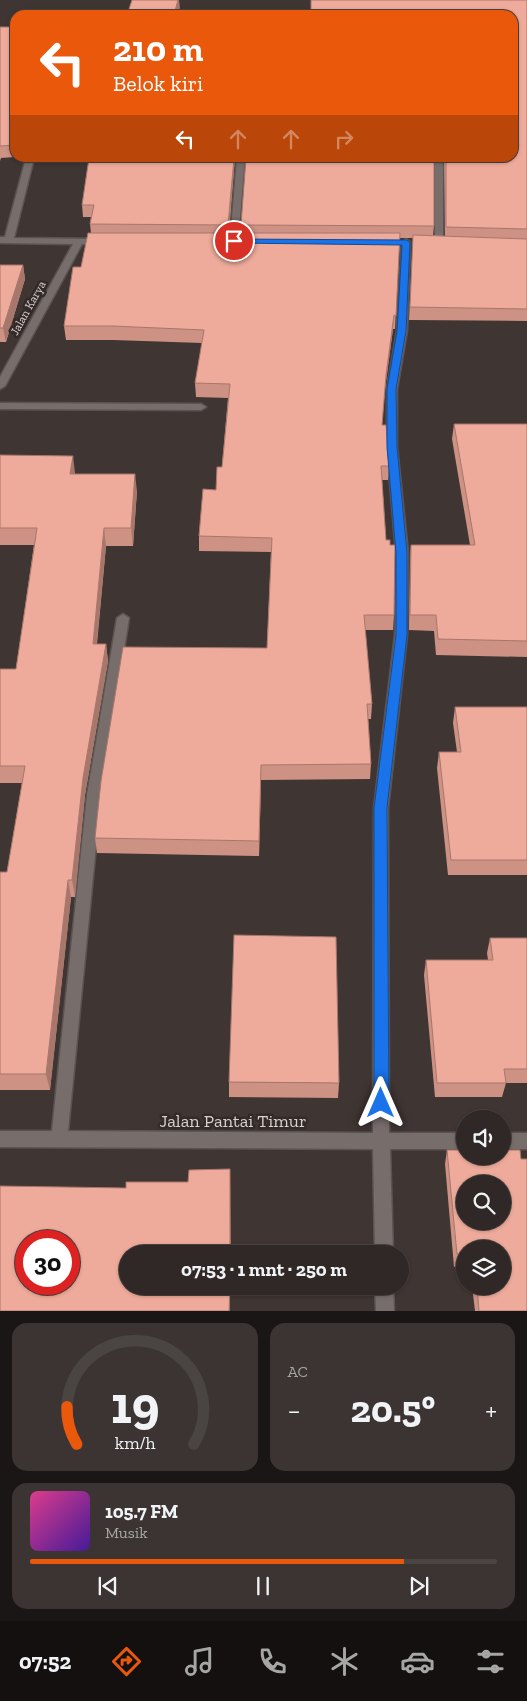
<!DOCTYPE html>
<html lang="id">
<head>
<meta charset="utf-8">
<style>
	body { margin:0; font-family:"Zilla Slab",serif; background:#3b3432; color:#f1f3f6; height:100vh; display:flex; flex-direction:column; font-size:19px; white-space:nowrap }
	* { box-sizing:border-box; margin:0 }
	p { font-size:16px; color:#a7a6a7 }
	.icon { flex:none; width:28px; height:28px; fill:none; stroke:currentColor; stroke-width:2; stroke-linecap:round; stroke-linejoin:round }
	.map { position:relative; height:1311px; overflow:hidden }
	.drawer { display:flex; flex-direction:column; gap:12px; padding:12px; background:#1a1615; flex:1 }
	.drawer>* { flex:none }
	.hud { position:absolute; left:10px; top:10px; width:508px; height:152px; border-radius:15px; box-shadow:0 1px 4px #0004,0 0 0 1px #4a4443; background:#ea580c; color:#fff; overflow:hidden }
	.buttons { position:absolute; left:456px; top:1110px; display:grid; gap:10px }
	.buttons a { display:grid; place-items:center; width:55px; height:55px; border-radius:50%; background:#2f2826; box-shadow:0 1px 4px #0004,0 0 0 1px #4a4443; font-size:25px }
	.speed { position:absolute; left:15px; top:1230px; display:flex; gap:10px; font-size:25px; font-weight:700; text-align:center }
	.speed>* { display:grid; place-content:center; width:65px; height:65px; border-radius:50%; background:#2f2826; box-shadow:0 1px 4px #0004,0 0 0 1px #4a4443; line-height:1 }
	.speed .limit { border:8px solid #d22; background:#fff; color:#111 }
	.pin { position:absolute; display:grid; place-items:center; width:42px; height:42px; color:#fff; margin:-21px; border:2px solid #fff; border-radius:50%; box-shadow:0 1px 5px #0007 }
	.me { position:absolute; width:55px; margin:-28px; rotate:0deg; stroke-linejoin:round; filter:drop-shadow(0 0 4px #0008) }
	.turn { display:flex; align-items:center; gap:18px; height:105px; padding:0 20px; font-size:22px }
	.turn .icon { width:65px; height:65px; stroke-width:2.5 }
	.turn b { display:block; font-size:35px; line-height:42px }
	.lanes { display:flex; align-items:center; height:48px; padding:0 20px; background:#0003; justify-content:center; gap:25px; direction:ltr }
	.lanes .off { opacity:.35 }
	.big { font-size:38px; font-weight:700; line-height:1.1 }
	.drawer .widget { flex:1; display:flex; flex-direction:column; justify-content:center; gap:8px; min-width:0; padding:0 18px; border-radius:15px; background:#3b3432 }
	.drawer .dial { align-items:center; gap:0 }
	.dial svg { height:130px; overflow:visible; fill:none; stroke:#4a4443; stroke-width:7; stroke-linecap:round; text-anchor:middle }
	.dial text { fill:#f1f3f6; stroke:none }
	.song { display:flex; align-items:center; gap:15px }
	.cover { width:60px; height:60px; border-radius:8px; background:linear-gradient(135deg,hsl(330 70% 55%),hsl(260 70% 35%)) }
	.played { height:5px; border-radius:2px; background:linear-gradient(90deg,#ea580c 80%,#4a4443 80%) }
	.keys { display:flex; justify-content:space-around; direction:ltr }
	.heat { display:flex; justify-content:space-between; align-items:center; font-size:28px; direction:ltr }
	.drawer .tiles { flex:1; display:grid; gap:12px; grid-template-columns:1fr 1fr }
	.widget:last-child { grid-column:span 2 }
	.trip { position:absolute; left:119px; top:1245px; width:290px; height:50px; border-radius:25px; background:#2f2826; box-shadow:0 1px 4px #0004,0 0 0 1px #4a4443; font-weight:700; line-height:50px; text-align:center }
	.tab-bar { display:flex; height:80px; justify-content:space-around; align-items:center; background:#13100f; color:#a7a6a7 }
	.tab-bar .icon { width:35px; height:35px }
	.tab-bar .on { color:#ea580c }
	.tab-bar b { font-size:22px; color:#f1f3f6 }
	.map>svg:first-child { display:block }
</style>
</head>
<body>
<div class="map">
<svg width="527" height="1311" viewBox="0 0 527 1311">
	<rect width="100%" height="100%" fill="#3f3533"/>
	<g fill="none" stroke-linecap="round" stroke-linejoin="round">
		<defs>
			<g id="minor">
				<polygon points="26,158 34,158 14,238 102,239 106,242 102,245 82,244 5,386 0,389 0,377 73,244 0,243 0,237 5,237"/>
				<polygon points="237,158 245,158 238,241 234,244 230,241"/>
				<polygon points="435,158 443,158 443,244 439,247 435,244"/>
				<polygon points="406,239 410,242 407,331 397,389 397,447 408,553 407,635 388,808 389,1133 465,1133 465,1149 390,1149 393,1254 375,1254 373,1149 0,1147 0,1131 52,1131 87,795 117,618 123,614 129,618 101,795 68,1131 373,1133 374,808 395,635 396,553 387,447 387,389 397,331 402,242"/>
				<polygon points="0,403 201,404 206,407 201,410 0,409"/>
				<rect x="502" y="1133" width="25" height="16"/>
				<polygon points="375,1286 393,1286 394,1311 376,1311"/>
			</g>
		</defs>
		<use href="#minor" stroke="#5a5351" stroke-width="3"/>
		<use href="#minor" fill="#776d6a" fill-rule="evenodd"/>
	</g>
	<g fill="#cd9284">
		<polygon points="311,0 527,0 527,321 409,320 413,238 400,238 395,329 393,329 385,389 382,425 389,466 388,480 382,480 386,540 394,615 393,630 365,630 372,704 371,719 368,719 371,764 370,779 261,780 259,856 97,853 95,838 267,648 271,552 199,551 199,536 216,490 222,467 228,398 196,397 195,383 202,343 113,340 66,340 64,326 91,233 90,224 91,217 83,217 82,205 235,158 229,233 241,233 241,225 434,158 434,226 433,235 445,236 444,158 512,158 512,15 311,15"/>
		<polygon points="0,27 15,27 15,157 1,158 0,161"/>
		<polygon points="0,265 23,265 25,279 6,342 0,342"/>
		<polygon points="454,424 527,424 527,657 436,655 434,631 409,630 410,560 411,545 470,545 452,439"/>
		<polygon points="0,455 75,473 74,474 137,491 133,546 106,546 97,644 106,644 108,661 85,795 75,897 71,897 50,1090 0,1090 0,872 7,872 22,783 0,783 0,669 16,669 34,545 0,545"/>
		<polygon points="455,707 527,707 527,875 448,875 437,768 439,752 457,752 453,723"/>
		<polygon points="490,938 527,938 527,1083 506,1083 502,1097 435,1097 424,975 426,960 488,960 487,953"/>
		<polygon points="229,1082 339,1083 338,1098 229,1097"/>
		<polygon points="447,1150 521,1159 527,1311 475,1311 472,1286 502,1286 502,1249 465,1249 465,1266 454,1267 445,1164"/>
	</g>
	<g fill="#a7776c">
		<polygon points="178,0 179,0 180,8 177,15 174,15"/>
		<polygon points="234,158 237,158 235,158 228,237 228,225"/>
		<polygon points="23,265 25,279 6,342 3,328"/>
		<polygon points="394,315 393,329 385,389 386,375"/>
		<polygon points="73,456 75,473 72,491 70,474"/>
		<polygon points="135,474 137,491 133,546 131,528"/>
		<polygon points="104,528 106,546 95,661 93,644"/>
		<polygon points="106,644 108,661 85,795 75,897 72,880 83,778"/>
		<polygon points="261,765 261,780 259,856 259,841"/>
		<polygon points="68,880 71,897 50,1090 46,1074"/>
		<polygon points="230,1169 231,1254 230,1254"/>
		<polygon points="230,1286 230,1311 229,1311"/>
	</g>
	<g fill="#eeaa9a" stroke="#a7776c" fill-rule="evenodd">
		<polygon points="132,0 178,0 174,15 127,15"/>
		<polygon points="311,0 527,0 527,229 446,227 446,158 512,158 512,15 311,15"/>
		<polygon points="0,27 15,27 15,145 0,146"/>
		<polygon points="89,158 234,158 228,225 90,224 94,205 82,205"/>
		<polygon points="246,158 434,158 434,226 241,225"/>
		<polygon points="88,233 400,233 396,316 394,315 386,375 382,425 386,425 389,466 381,466 386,540 390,540 390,545 395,545 394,615 364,615 372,704 367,704 371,764 261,765 259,841 95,838 101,781 123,647 267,648 272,538 199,536 203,489 216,490 217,467 222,467 230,384 195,383 204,330 112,326 64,326 73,267 81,267"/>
		<polygon points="413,235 527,239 527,309 410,307"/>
		<polygon points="0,265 23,265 3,328 0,328"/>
		<polygon points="454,424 527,424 527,641 438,639 436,615 410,615 411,545 475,545"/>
		<polygon points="0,455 73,456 70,474 135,474 131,528 104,528 93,644 106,644 83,778 72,880 68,880 46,1074 0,1074 0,872 7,872 25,766 0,766 0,669 16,669 37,528 0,528"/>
		<polygon points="455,707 527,707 527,860 451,860 439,752 461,752"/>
		<polygon points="234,935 336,937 339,1083 229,1082"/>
		<polygon points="490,938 527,938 527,1069 504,1069 506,1083 437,1083 426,960 493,960"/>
		<path d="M 447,1150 L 465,1150 L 465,1156 L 502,1156 L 502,1150 L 520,1150 L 521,1159 L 527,1159 L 527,1311 L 479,1311 L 477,1286 L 502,1286 L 502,1249 L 465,1249 L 465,1254 L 457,1254 ZM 465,1184 L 502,1184 L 502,1221 L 465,1221 Z"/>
		<path d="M 230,1169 L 230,1254 L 128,1254 L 128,1286 L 230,1286 L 229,1311 L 0,1311 L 0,1186 L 126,1188 L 126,1182 L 188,1182 L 189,1170 ZM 26,1241 L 69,1241 L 69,1284 L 26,1284 Z"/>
	</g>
	<polygon fill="#1a73e8" stroke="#114b97" points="234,239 406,240 410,242 406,331 396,389 397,447 407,553 407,635 387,808 389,1103 387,1108 381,1110 376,1108 374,1103 374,808 396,635 396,553 387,447 387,389 397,331 402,245 232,243 232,240"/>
	<g text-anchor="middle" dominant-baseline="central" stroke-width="5" stroke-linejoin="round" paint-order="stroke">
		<g font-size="12" fill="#d7d1cf" stroke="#342b29">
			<text transform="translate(28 308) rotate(-61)">Jalan Karya</text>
		</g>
		<g font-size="18" fill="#d7d1cf" stroke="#342b29">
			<text x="233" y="1121">Jalan Pantai Timur</text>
		</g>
	</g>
</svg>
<div class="buttons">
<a><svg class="icon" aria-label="sound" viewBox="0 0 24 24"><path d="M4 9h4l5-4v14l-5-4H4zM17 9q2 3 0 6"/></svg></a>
<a><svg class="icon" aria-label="search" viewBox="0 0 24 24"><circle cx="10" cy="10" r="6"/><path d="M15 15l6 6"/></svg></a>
<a><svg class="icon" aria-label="layers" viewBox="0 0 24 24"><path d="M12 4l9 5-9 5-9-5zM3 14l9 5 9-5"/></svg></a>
</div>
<div class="speed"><div class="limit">30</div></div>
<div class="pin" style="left:234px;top:241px;background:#d93025"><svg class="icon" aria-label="arrive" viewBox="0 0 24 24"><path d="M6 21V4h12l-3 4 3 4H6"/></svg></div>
<svg class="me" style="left:381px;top:1103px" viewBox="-20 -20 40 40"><path d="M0-17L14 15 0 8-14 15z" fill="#1a73e8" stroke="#fff" stroke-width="4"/></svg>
<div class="trip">07:53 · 1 mnt · 250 m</div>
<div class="hud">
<div class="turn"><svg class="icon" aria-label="left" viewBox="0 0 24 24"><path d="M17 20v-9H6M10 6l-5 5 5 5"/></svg><div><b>210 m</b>Belok kiri</div></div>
<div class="lanes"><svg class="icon" aria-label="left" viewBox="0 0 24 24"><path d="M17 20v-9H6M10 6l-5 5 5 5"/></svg><svg class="icon off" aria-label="ahead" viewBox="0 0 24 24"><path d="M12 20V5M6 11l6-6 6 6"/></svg><svg class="icon off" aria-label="ahead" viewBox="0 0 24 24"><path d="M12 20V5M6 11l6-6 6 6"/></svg><svg class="icon off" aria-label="right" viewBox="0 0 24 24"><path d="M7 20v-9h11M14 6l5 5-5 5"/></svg></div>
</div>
</div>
<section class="drawer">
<div class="tiles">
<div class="widget dial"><svg viewBox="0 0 100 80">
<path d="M14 69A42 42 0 1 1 86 69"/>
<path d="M14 69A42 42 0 0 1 8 46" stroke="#ea580c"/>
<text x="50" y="56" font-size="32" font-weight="700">19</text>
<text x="50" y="72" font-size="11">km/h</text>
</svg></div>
<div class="widget"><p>AC</p>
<div class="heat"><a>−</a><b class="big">20.5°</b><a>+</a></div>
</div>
<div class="widget">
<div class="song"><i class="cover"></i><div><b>105.7 FM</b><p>Musik</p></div></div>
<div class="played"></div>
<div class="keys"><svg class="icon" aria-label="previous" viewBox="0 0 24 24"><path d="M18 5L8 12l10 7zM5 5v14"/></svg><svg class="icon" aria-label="pause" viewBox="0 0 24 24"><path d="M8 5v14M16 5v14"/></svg><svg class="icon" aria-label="next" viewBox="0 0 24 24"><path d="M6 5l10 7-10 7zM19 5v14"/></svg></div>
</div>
</div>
</section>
<nav class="tab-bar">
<b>07:52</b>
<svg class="icon on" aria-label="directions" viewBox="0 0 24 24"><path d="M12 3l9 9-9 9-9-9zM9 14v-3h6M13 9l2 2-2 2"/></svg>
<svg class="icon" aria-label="music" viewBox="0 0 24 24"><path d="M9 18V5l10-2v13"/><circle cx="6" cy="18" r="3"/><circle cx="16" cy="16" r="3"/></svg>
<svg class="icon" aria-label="phone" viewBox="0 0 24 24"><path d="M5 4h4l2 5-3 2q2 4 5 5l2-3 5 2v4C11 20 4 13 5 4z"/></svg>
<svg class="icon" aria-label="climate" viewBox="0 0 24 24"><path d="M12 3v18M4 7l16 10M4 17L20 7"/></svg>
<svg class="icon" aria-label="car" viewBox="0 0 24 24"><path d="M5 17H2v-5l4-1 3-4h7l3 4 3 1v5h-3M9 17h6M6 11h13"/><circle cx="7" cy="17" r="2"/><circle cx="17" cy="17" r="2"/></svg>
<svg class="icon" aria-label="filters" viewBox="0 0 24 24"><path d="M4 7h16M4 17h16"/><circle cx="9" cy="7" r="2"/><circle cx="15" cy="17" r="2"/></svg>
</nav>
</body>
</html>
